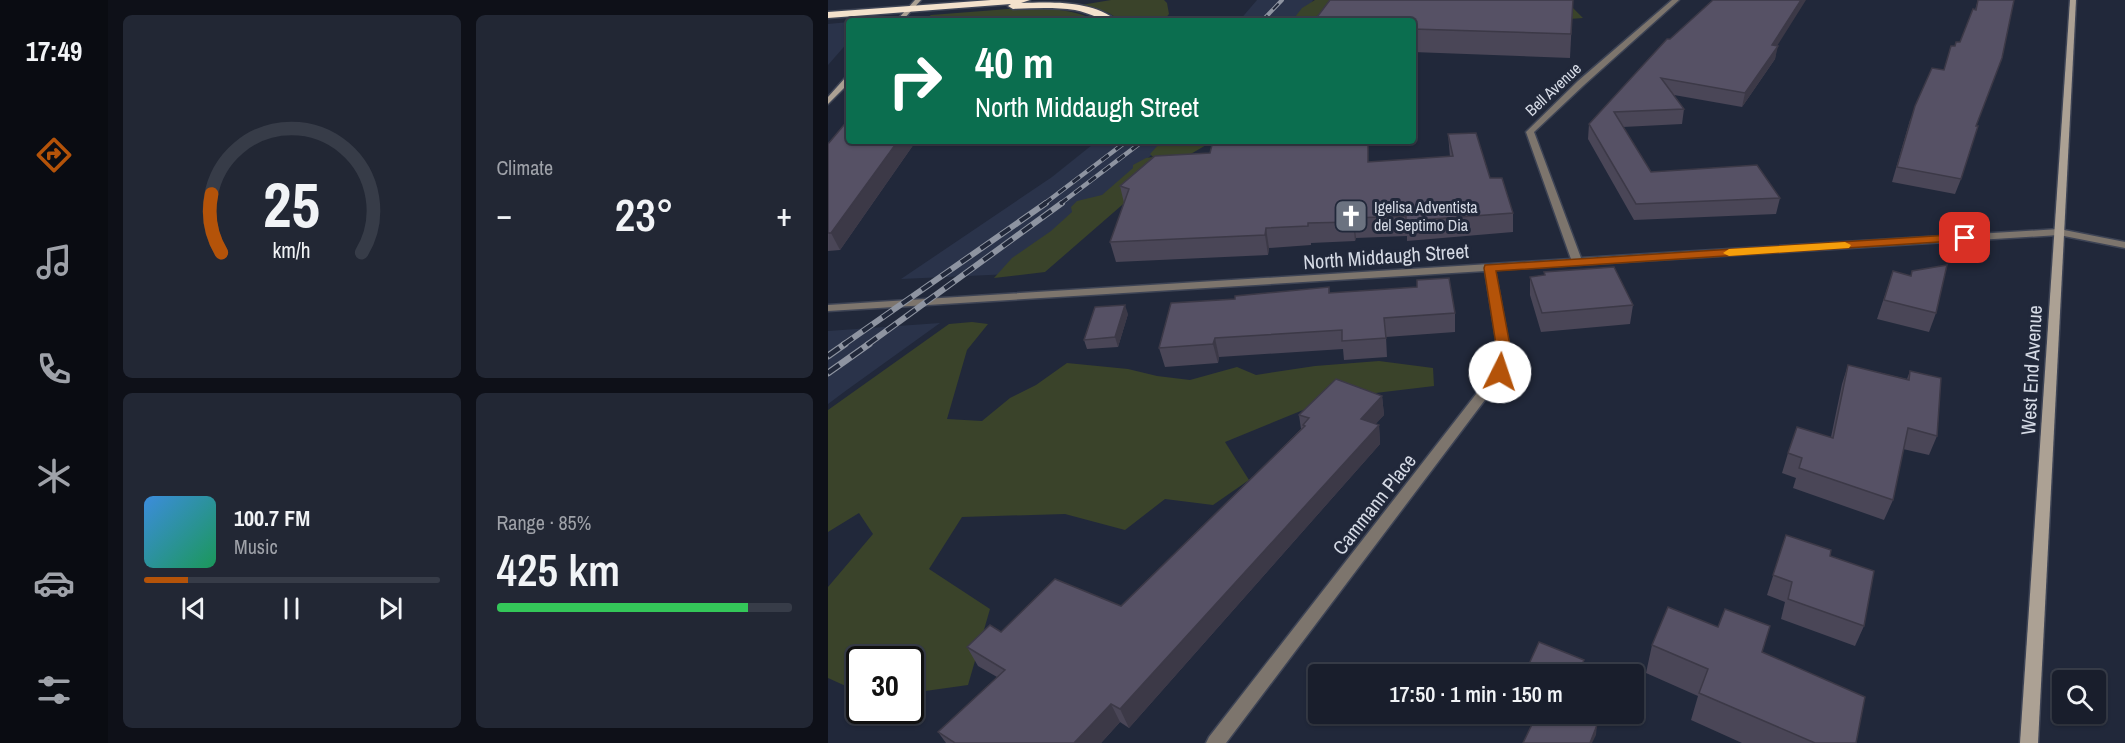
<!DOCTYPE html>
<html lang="en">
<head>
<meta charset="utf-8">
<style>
	body { margin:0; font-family:"Archivo Narrow",sans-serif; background:#222734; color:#f1f3f6; height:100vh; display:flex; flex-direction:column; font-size:22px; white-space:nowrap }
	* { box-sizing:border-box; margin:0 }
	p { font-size:20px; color:#9fa2a9 }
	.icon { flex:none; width:33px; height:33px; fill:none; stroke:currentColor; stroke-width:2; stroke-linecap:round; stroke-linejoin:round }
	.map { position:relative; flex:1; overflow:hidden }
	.side { display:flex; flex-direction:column; gap:15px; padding:15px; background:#0e1018; width:720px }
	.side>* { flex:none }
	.banner { position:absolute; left:18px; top:18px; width:570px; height:126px; border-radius:6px; box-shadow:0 2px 4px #0004,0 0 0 2px #373c48; background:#0b6e4f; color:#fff; overflow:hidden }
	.tools { position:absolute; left:1224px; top:670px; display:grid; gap:12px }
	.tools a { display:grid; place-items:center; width:54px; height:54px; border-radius:6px; background:#191e2c; box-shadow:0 2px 4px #0004,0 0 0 2px #373c48; font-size:30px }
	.speed { position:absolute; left:18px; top:646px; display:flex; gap:12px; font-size:30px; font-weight:700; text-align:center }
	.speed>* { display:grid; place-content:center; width:78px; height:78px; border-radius:50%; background:#191e2c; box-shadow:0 2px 4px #0004,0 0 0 2px #373c48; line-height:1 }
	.speed .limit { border:3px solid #111; border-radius:9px; background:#fff; color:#111 }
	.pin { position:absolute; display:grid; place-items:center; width:51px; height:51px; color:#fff; margin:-26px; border-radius:12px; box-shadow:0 3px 9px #0006 }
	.me { position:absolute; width:66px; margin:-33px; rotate:4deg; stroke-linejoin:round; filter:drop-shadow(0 0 4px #0008) }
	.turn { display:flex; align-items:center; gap:21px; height:126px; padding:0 30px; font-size:27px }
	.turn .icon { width:78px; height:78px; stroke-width:2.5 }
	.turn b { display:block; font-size:42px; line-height:51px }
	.big { font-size:45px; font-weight:600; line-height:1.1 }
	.side .widget { flex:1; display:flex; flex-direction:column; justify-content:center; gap:9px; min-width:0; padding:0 21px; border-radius:9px; background:#222734 }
	.side .dial { align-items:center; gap:0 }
	.dial svg { height:156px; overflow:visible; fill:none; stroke:#373c48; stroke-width:7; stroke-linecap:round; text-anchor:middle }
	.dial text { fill:#f1f3f6; stroke:none }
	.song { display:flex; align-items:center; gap:18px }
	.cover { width:72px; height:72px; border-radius:9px; background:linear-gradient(135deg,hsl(210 70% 55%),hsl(150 70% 35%)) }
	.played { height:6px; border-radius:3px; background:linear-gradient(90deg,#b45309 15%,#373c48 15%) }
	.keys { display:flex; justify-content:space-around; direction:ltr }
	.heat { display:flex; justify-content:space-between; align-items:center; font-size:33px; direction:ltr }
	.charge { height:9px; border-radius:4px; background:linear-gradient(90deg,#34c759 85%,#373c48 0) }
	.side .tiles { flex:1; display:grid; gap:15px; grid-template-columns:repeat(2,1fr) }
	.trip { position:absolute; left:480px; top:664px; width:336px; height:60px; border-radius:6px; background:#191e2c; box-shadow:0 2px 4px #0004,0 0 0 2px #373c48; font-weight:600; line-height:60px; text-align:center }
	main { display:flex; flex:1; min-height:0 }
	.menu { display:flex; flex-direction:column; width:108px; justify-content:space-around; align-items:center; background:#0a0c12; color:#9fa2a9 }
	.menu .icon { width:42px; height:42px }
	.menu .on { color:#b45309 }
	.menu b { font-size:27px; color:#f1f3f6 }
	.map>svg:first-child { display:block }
</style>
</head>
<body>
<main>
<nav class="menu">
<b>17:49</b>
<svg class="icon on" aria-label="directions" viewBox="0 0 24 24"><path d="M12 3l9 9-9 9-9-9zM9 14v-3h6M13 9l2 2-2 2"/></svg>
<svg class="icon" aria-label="music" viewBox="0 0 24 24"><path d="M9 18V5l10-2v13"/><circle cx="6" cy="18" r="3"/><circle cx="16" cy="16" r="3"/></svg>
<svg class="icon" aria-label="phone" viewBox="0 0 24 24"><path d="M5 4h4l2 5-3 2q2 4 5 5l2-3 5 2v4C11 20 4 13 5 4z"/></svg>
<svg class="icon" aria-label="climate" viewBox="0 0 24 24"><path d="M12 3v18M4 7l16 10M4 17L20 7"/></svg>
<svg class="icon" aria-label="car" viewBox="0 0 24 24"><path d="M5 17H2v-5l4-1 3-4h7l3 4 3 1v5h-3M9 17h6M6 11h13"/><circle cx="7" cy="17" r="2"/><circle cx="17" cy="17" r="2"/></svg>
<svg class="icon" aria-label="filters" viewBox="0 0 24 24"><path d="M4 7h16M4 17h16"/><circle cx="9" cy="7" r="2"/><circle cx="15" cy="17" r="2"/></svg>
</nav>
<section class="side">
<div class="tiles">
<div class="widget dial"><svg viewBox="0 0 100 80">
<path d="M14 69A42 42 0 1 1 86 69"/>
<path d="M14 69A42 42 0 0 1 9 39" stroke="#b45309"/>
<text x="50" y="56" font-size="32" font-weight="700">25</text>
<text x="50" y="72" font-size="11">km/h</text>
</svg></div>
<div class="widget"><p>Climate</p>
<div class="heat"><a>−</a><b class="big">23°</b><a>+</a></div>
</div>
<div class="widget">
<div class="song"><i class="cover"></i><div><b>100.7 FM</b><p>Music</p></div></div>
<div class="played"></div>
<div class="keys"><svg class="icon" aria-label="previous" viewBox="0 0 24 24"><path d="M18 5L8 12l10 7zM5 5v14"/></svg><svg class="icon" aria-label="pause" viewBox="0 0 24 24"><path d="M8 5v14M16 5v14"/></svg><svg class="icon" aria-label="next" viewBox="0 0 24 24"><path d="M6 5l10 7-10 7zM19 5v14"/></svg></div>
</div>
<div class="widget"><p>Range · 85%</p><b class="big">425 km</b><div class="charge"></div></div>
</div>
</section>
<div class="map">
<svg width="1297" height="743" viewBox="0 0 1297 743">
	<rect width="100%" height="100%" fill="#21283a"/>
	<g fill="#2a334a">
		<polygon points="429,0 485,0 478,13 470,21 411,21"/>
		<polygon points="21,22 21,41 0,65 0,24"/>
		<polygon points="269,141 340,141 183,274 73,279 224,177"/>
		<polygon points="112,323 16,392 0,404 0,331"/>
	</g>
	<g fill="#3a432a">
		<polygon points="283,0 336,0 339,3 341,14 335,21 293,21 281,13 253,5"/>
		<polygon points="487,0 622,0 742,5 755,18 727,20 466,21 470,19 467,17 474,8"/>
		<path d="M 193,8 C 218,9 246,8 268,21 L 93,21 L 103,15 Z"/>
		<polygon points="347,141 385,141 349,162 301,199 217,272 166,278 184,258 223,231 244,212 243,207 249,201 274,195 305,168 305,165 318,158 325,157 322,154 332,143"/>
		<polygon points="144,322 160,324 139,350 119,419 154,421 182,398 208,385 239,363 300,369 329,376 362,380 409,367 428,375 487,366 551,361 605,368 606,386 539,394 480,408 397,442 421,480 385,505 337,499 297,530 237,514 134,517 101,569 162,609 140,685 83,693 82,660 32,660 31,692 0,678 0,587 45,534 31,513 0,532 0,410 121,324"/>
	</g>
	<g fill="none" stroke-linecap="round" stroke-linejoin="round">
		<defs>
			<polygon id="street" points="844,0 851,0 756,85 706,132 753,258 1231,229 1297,242 1297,248 1231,235 667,270 682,351 678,372 398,743 378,743 381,737 666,371 670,351 657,271 0,311 0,305 743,259 698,132 750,81"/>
			<g id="secondary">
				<polygon points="87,0 93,0 74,21 68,21"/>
				<polygon points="1242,0 1248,0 1210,743 1192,743"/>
				<polygon points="18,77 21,77 21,83 0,104 0,97"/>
			</g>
			<path id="highway" d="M 163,0 L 202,0 L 193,3 C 223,2 265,0 289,21 C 274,21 262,13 247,10 C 227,7 206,8 185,9 L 180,6 L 183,4 L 0,18 L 0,12 Z"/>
		</defs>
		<use href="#street" stroke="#3e4455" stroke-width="3"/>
		<use href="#secondary" stroke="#3e4455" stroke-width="3"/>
		<use href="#highway" stroke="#3e4455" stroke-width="3"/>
		<use href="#street" fill="#7d756d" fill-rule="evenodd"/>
		<use href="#secondary" fill="#aca194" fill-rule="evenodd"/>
		<use href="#highway" fill="#f3e1cc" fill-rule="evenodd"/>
		<defs>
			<polyline id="rail-far3" points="434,21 454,0"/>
			<g id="rail-far2">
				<polyline points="216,204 299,141"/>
				<polyline points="232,204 315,141"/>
			</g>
			<g id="rail-far1">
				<polyline points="15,345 218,203"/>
				<polyline points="39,345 234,203"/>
			</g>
			<g id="rail">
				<polyline points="0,356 17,344"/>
				<polyline points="0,373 41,344"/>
			</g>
		</defs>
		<use href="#rail-far3" stroke="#8e94a1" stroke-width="4"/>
		<use href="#rail-far2" stroke="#8e94a1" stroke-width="4.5"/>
		<use href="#rail-far1" stroke="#8e94a1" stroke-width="6"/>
		<use href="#rail" stroke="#8e94a1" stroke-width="7"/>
		<use href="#rail-far3" stroke="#21283a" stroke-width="2" stroke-dasharray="8" stroke-linecap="butt"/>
		<use href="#rail-far2" stroke="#21283a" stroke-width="3" stroke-dasharray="9" stroke-linecap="butt"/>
		<use href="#rail-far1" stroke="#21283a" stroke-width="4" stroke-dasharray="12" stroke-linecap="butt"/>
		<use href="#rail" stroke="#21283a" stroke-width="4.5" stroke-dasharray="14" stroke-linecap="butt"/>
	</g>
	<g fill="#4a4657">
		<polygon points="745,0 742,58 585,52 585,21"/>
		<polygon points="1150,0 1148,126 1133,179 1127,194 1064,182 1082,120 1116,70 1123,46 1127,46 1132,42 1147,10"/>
		<polygon points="842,39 949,46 947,59 914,107 846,95 856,109 854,124 795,127 823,172 952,198 948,214 806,220 760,139 761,124"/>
		<polygon points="620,134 662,178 685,213 685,232 579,241 579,236 528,238 527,241 483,243 483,245 441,248 440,255 288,262 282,242 296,203 292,186 382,153 541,162 622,157"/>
		<polygon points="88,141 12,250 0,251 0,144"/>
		<polygon points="1065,271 1108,313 1101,332 1049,319"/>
		<polygon points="716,272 805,305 802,324 713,332 702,295 702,277 716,275"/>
		<polygon points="589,280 627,313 627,332 558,337 559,357 516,360 515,349 391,357 390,363 337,367 331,348 501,287 502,293 589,287"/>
		<polygon points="300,314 290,347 259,349 256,340"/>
		<polygon points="1020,365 1079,379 1082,371 1109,436 1101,455 1075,449 1065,500 1056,520 965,488 968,478 954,473 960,453 1003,437 1014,384"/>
		<polygon points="554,396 556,415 547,424 551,425 552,444 301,728 292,722 273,743 118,743 110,732 169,677 150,666 139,647 293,606 473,429 471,415"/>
		<polygon points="958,535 1002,556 1036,626 1027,646 953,619 957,602 939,595"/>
		<polygon points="824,645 934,652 1028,743 914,743 863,720 870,696 818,673"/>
	</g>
	<g fill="#3c3947">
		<polygon points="973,0 978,0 944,54 950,46 947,59 914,107 917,93 944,45"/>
		<polygon points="70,141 88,141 12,250 3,233"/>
		<polygon points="526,218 528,238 527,241 525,222"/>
		<polygon points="438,228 441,248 440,255 437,235"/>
		<polygon points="297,305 300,314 290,347 287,337"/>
		<polygon points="387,338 391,357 390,363 385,344"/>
		<polygon points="554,396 556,415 535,438 533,419"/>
		<polygon points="551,425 552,444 301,728 292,709"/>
		<polygon points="756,660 755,670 753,675 749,675"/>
		<polygon points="283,704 292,722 273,743 246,743"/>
		<polygon points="769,725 768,735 764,743 762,743"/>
	</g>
	<g fill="#565165" stroke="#3c3947" stroke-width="1.5">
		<polygon points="502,0 745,0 743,34 585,29 585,21 486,21"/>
		<polygon points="885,0 973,0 944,45 950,46 917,93 833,78 856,109 786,112 823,172 929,165 952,198 808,204 761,124 839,39 842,39"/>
		<polygon points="1150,0 1186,0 1174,58 1148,126 1150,126 1133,179 1069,167 1087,106 1104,68 1116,70 1123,46 1127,46 1128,42 1132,42 1145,9 1148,10"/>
		<polygon points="21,119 21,141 70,141 3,233 0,233 0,144"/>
		<polygon points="648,133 662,178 674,178 685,213 578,221 578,216 526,218 525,222 480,223 480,226 438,228 437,235 282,242 301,189 292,186 327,156 382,153 385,141 540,141 540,162 625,156 620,134"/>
		<polygon points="1119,265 1108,313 1056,300 1065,271 1083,276 1084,271"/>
		<polygon points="786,267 805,305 714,313 702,277 717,275 716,272"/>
		<polygon points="621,278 627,313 556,318 558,338 514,341 514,330 387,338 385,344 331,348 343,303 407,299 407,296 501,287 501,293 589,287 589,280"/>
		<polygon points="297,305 287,337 256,340 267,307"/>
		<polygon points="1020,365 1081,380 1082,371 1113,378 1109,436 1080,428 1065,500 971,468 974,458 960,453 969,427 1005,438"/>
		<polygon points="508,379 554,396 533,419 551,425 292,709 283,704 246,743 127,743 110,732 177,670 139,647 162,625 173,632 227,579 293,606 477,426 475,425 481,418 471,415"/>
		<polygon points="958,535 1003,550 1002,556 1046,571 1036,626 960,599 964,582 945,575"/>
		<polygon points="840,607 890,627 897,609 942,626 934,652 1037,697 1028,743 987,743 871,693 880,669 824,645"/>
		<polygon points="711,642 756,660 749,675 696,675"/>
		<polygon points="709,714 746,714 769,725 762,743 695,743"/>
	</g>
	<polygon fill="#b45309" stroke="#753606" stroke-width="1.5" points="1137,234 1141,235 1141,240 668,271 683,351 677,375 667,375 665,372 669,351 656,268 657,265"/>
	<polygon fill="#f59e0b" points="1017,242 1023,245 1021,248 901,256 895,253 901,249"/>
	<defs>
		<symbol id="church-square" viewBox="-11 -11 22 22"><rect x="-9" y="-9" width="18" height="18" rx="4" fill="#6b7280" stroke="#21283a"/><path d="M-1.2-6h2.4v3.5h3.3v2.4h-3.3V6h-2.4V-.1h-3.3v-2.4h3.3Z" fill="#fff"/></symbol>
	</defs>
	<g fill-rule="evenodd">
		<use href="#church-square" x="504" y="197" width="38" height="38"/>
	</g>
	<g text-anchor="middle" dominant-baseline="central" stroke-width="6" stroke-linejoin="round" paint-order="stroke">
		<g font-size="16" fill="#d5dae5" stroke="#21283a">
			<text transform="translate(725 89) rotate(-43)">Bell Avenue</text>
		</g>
		<g font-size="16" fill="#d5dae5" stroke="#21283a" text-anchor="start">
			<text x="546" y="207">Igelisa Adventista<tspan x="546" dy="18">del Septimo Dia</tspan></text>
		</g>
		<g font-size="20" fill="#d5dae5" stroke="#21283a">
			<text transform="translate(558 256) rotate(-4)">North Middaugh Street</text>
			<text transform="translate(1203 370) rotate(-87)">West End Avenue</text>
			<text transform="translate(546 504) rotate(-52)">Cammann Place</text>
		</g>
	</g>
</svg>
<div class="tools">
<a><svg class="icon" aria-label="search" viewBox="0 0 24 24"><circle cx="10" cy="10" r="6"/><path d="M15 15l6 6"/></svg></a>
</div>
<div class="speed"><div class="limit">30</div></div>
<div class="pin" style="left:1137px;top:238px;background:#d93025"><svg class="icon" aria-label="arrive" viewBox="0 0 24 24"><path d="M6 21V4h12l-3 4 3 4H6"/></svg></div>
<svg class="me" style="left:672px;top:372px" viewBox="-20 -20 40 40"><circle r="19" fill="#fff"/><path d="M0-13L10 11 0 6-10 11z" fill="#b45309"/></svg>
<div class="trip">17:50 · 1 min · 150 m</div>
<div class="banner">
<div class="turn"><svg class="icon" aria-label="right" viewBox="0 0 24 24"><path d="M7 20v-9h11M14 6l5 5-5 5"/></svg><div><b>40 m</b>North Middaugh Street</div></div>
</div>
</div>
</main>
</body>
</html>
